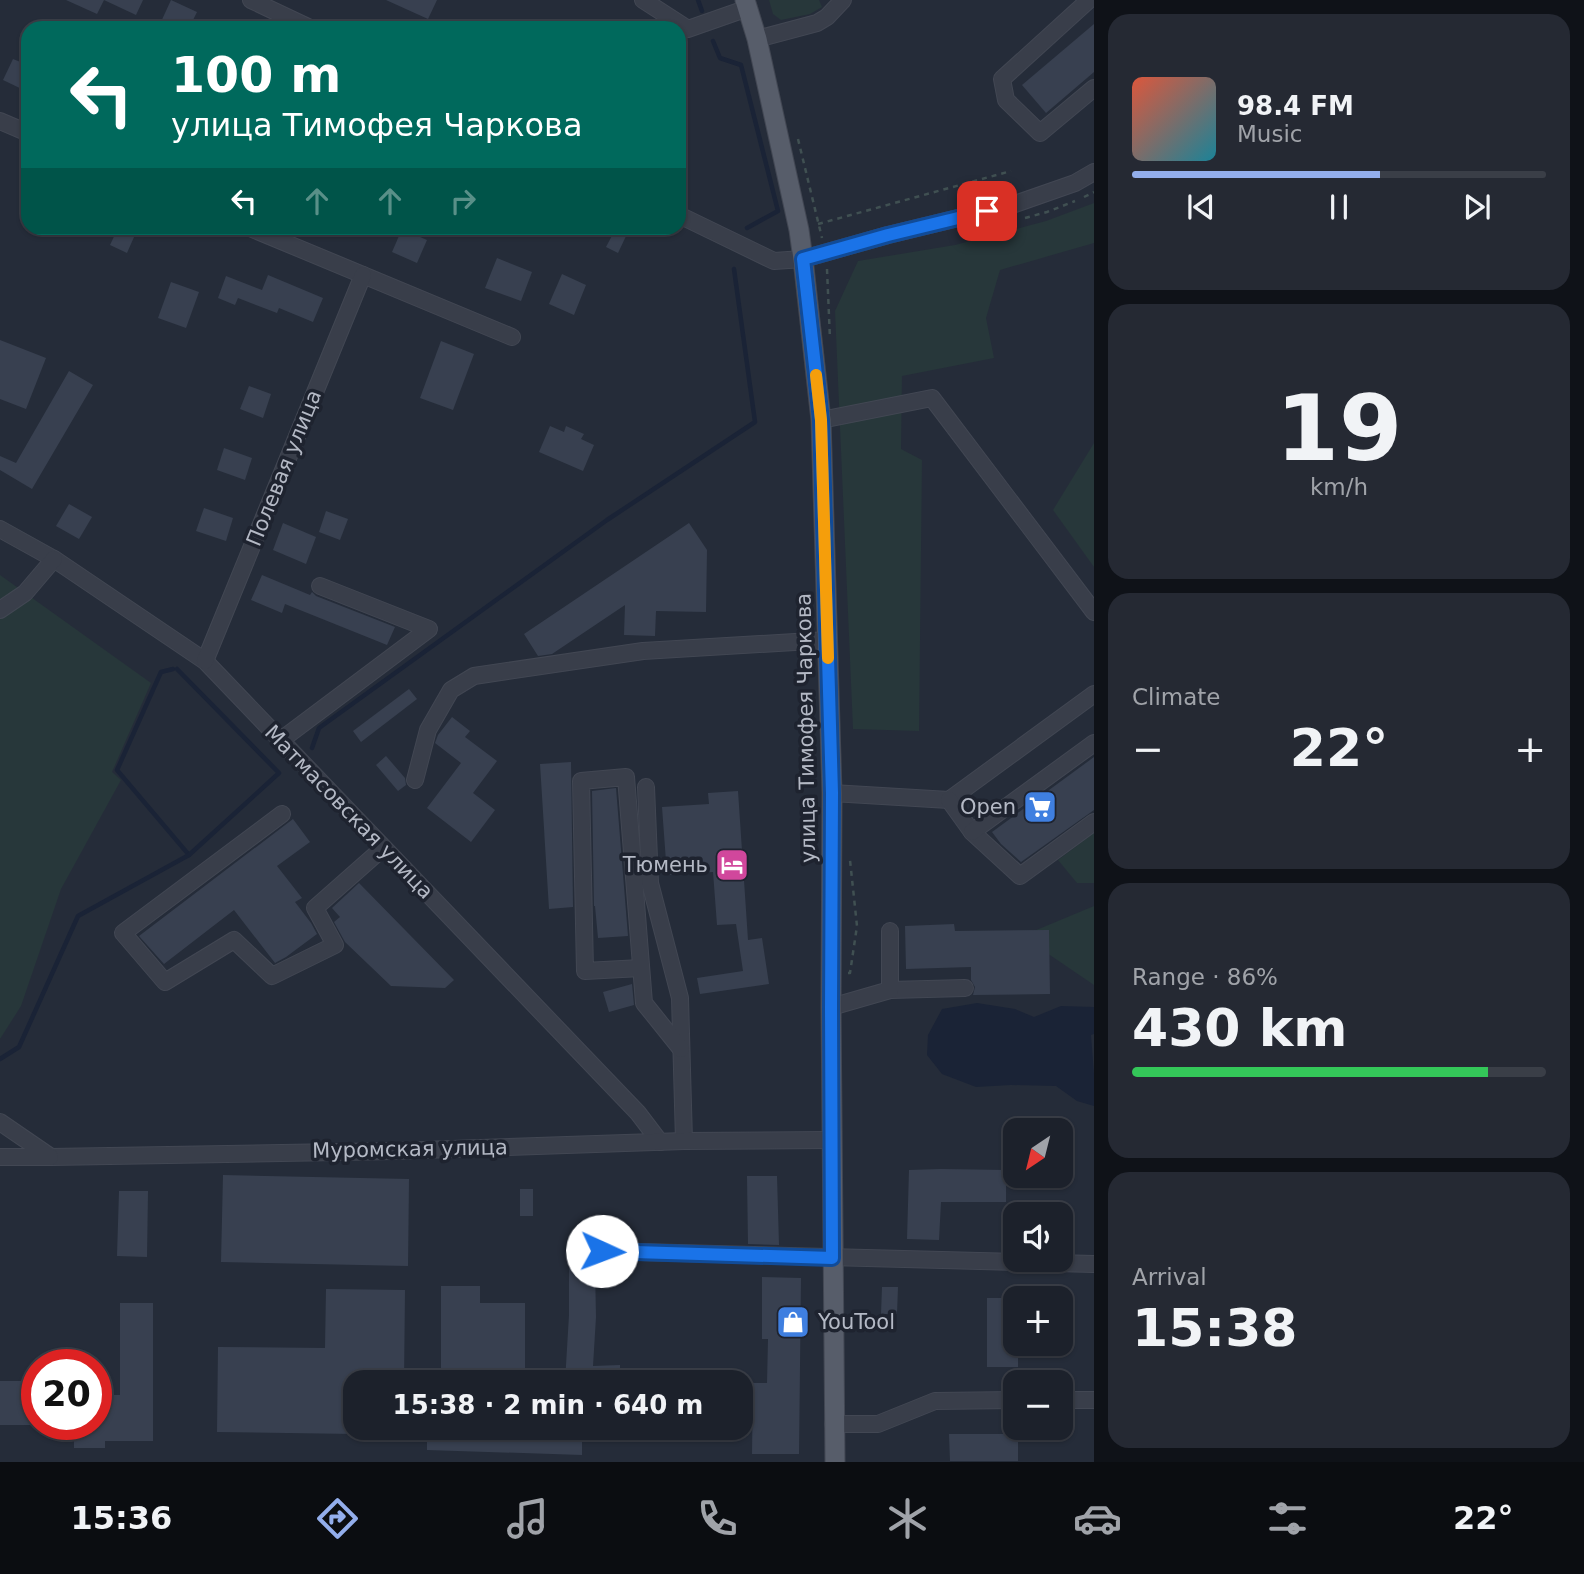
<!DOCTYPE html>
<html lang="en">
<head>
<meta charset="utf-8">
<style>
	body { margin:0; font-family:"DejaVu Sans",sans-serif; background:#252933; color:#f1f3f6; height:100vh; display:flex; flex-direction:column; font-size:26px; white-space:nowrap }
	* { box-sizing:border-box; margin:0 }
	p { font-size:23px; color:#a0a3a9 }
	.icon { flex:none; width:38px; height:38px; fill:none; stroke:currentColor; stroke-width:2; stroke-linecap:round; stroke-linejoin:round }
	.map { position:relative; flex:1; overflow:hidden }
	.sheet { display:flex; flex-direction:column; gap:14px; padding:14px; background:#0f1218; width:490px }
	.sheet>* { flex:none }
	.top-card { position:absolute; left:21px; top:21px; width:665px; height:214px; border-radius:21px; box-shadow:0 2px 5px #0004,0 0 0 2px #3a3e47; background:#00695c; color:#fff; overflow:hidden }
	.needle { width:46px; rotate:215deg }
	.controls { position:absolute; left:1003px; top:1118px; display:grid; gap:14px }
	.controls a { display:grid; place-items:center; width:70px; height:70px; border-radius:14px; background:#1c212b; box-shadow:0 2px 5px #0004,0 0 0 2px #3a3e47; font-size:35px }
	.speed { position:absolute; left:21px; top:1349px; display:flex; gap:14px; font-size:35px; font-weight:700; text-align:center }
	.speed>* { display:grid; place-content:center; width:91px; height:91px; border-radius:50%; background:#1c212b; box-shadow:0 2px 5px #0004,0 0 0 2px #3a3e47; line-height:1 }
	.speed .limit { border:10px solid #d22; background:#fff; color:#111 }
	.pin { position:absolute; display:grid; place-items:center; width:60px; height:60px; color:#fff; margin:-30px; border-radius:14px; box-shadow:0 4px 10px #0006 }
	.me { position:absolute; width:77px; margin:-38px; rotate:92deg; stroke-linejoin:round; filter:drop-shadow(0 0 5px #0008) }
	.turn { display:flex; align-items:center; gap:24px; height:147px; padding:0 35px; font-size:32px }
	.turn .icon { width:91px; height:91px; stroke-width:2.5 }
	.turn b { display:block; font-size:49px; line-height:60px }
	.lanes { display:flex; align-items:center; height:66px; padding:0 35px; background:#0003; justify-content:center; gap:35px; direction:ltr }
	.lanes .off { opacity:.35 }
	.big { font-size:52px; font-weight:600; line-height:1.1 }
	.sheet .tile { flex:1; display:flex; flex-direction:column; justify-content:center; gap:10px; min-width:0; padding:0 24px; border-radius:21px; background:#252933 }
	.sheet .dial { align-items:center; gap:0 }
	.dial b { font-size:91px; line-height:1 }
	.song { display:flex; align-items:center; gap:21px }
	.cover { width:84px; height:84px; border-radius:10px; background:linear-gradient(135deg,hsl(10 70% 55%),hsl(190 70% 35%)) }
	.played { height:7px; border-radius:4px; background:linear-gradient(90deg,#93aeec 60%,#3a3e47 60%) }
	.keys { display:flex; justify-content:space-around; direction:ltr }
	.heat { display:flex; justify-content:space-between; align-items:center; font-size:38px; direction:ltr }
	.charge { height:10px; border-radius:5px; background:linear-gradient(90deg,#34c759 86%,#3a3e47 0) }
	.trip { position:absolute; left:343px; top:1370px; width:410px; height:70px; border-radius:21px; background:#1c212b; box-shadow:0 2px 5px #0004,0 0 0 2px #3a3e47; font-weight:600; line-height:70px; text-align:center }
	.dock { display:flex; height:112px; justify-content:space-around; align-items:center; background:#0b0d11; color:#a0a3a9 }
	.dock .icon { width:49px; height:49px }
	.dock .active { color:#93aeec }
	.dock b { font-size:32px; color:#f1f3f6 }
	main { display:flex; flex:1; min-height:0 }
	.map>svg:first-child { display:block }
</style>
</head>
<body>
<main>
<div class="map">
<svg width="1094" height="1462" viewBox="0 0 1094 1462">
	<rect width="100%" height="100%" fill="#252c39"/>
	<g fill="#27373a">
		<polygon points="769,0 819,0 822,7 810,14 781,20 773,14"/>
		<polygon points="1094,203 1094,243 1000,270 986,318 994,358 902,376 901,449 922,460 919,731 853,729 835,311 858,261 955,245 1046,221"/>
		<polygon points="1094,443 1094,567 1053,510"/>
		<polygon points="0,575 151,683 112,772 121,780 61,889 21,1006 0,1039"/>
		<polygon points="1094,833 1094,883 1077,883 1058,860"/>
		<polygon points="1094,906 1094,985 1022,936"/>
	</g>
	<polygon fill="#1a2336" points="977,1003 1015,1009 1034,1017 1061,1006 1094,1007 1094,1034 1091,1035 1094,1074 1094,1106 1077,1101 1056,1086 1011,1085 976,1087 942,1074 927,1055 928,1035 942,1009"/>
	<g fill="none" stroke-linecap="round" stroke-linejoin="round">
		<g stroke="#1a2336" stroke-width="4.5">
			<polyline points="698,0 702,11"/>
			<polyline points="713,41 720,58 741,65 778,211 747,228"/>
			<polyline points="173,669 161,672 117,770 189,855"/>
			<polyline points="312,748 319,728 607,520 755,422 734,269"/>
			<polyline points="0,1059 19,1047 78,916 189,855 279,773 177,669"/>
		</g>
	</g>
	<g fill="#384050">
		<polygon points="66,0 104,0 97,14"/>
		<polygon points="104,0 143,0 136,15"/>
		<polygon points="171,0 197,12 189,28 170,28 160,24"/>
		<polygon points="386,0 437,0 428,19"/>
		<polygon points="1094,24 1094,72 1046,113 1022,85"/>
		<polygon points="13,59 28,65 28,92 3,80"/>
		<polygon points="118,228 138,228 127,253 110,245"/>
		<polygon points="616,228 627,234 618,253 606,247"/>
		<polygon points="402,229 427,240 417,263 392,252"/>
		<polygon points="497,258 532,272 521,301 485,288"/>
		<polygon points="562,274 586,285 574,315 549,304"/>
		<polygon points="268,275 323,298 313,322 279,308 277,313 238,298 235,305 218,298 226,276 262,290"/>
		<polygon points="171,282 199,292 186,328 158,318"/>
		<polygon points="0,340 46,358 26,409 0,399"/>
		<polygon points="441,341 474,354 453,410 420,398"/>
		<polygon points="69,371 93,385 32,489 0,470 0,456 16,463"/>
		<polygon points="249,386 271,394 263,418 240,409"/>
		<polygon points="550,426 564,432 566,426 584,434 581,439 594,445 583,471 539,452"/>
		<polygon points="224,448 252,458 245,480 217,470"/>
		<polygon points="69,504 92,517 79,539 56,526"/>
		<polygon points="204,508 233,518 226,541 196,531"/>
		<polygon points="326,511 348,519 340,540 319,532"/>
		<polygon points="283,523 316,537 306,564 273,550"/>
		<polygon points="689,523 707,550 706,612 656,611 655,636 624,635 625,605 552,654 538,656 524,634"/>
		<polygon points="262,575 310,595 312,592 316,596 395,627 387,645 285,604 282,613 251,600"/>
		<polygon points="409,689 417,699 361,742 353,731"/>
		<polygon points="452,717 470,731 465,737 497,761 473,793 495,810 471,842 427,808 461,763 435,743 438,735"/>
		<polygon points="386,756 405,778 406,785 398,791 376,765"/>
		<polygon points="1094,757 1094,810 1021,862 1001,844 992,832"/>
		<polygon points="571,762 573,907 549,909 540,764"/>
		<polygon points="616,788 628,936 598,938 595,906 594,906 592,791"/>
		<polygon points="738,791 748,940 762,938 769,984 700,994 697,978 743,971 736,924 717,925 713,872 667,875 662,807 709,804 708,793"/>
		<polygon points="293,819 310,842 277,866 302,898 295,902 311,923 317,934 286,957 275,963 234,910 164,964 139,936"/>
		<polygon points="359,883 454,980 445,988 391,986 345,942 334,922 340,917 332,908"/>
		<polygon points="954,924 955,931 1049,930 1050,994 973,995 975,987 971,980 971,967 906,969 905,926"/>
		<polygon points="632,984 634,1005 609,1012 603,992"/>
		<polygon points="941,1169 1006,1170 1006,1202 941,1202 939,1240 907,1239 909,1170"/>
		<polygon points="223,1175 409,1179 408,1266 221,1262"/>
		<polygon points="747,1176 777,1176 779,1245 748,1244"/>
		<rect x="520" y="1189" width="13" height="27"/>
		<polygon points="119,1191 148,1191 147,1257 117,1256"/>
		<polygon points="569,1268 595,1268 596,1317 593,1366 620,1365 620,1382 565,1382 569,1315"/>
		<polygon points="762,1277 801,1278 799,1454 752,1454 753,1383 767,1383 768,1339 762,1339"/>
		<polygon points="441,1286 480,1286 480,1303 525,1303 525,1382 441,1382"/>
		<polygon points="882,1287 898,1287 897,1314 881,1314"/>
		<polygon points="326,1289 405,1290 404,1382 355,1382 355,1434 217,1432 218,1347 325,1348"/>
		<polygon points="987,1298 1015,1298 1015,1344 1018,1344 1018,1367 987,1367"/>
		<polygon points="120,1303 153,1303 153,1441 105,1441 105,1448 74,1448 74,1424 96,1424 96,1395 120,1395"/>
		<rect x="0" y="1381" width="37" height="44"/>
		<polygon points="427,1428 582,1428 582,1455 427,1450"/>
		<polygon points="949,1434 1018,1434 1018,1461 950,1461"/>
	</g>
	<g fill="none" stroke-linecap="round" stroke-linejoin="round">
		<defs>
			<g id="minor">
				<polyline points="251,0 310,28"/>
				<polyline points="643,0 688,29 748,8"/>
				<polyline points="1089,0 1002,79 1006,100 1040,133 1094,88"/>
				<polyline points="757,39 817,23 827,17 843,0"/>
				<polyline points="0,121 28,133"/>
				<polyline points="679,215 774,261 803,259 888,235 1012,205 1075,183 1094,172"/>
				<polyline points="250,228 512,337"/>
				<polyline points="821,420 932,398 1094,612"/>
				<polyline points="0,529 54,559 205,661 638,1113 660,1142"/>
				<polyline points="0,610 25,593 54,559"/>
				<polyline points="205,661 363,275"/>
				<polyline points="281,740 429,629 320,586"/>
				<polyline points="415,780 428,730 451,690 474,676 643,651 828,640"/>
				<polyline points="646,787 650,883 680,998 684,1141"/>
				<polyline points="832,793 949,800 1094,694"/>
				<polyline points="949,800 972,832 1020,876 1094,822"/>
				<polyline points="282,814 123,933 165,982 234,940 272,976 335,945 315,908 383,848"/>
				<polyline points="972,832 1094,743"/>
				<polyline points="641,968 585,971 581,781 626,777 644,1003 681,1049"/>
				<polyline points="890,990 965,988"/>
				<polyline points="831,1007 890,990 890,931"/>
				<polyline points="0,1122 51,1157 394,1151 684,1141 831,1140"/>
				<polyline points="0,1157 50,1157"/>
				<polyline points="602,1251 1094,1264"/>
				<polyline points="1060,1400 1094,1400"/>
				<polyline points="833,1424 878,1424 935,1401 1015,1400"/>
			</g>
			<polyline id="major" points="745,0 757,39 799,230 803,259 821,420 832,793 831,1007 835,1462"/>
		</defs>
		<use href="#minor" stroke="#424753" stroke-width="18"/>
		<use href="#major" stroke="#424753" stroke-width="21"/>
		<g stroke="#405052" stroke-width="2.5" stroke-dasharray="5 5" stroke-linecap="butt">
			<polyline points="798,139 822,238"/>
			<polyline points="1084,197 1094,192"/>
			<polyline points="1025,218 1047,212 1075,201"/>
			<polyline points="818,224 1011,171"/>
			<polyline points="827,269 830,339"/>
			<polyline points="848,973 850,973 857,926 850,860"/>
		</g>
		<use href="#minor" stroke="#393e4a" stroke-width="16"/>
		<use href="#major" stroke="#575d6a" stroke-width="19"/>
	</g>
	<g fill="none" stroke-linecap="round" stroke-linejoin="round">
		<defs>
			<polyline id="route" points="602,1251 832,1258 831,1007 832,793 821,420 803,259 888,235 987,211"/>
		</defs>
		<use href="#route" stroke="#114b97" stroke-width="18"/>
		<use href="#route" stroke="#1a73e8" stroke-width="12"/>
		<polyline stroke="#f59e0b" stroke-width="12" points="816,375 821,420 828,658"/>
	</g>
	<defs>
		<symbol id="supermarket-square" viewBox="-11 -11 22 22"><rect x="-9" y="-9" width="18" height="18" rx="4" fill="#3f7fe0" stroke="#1e232f"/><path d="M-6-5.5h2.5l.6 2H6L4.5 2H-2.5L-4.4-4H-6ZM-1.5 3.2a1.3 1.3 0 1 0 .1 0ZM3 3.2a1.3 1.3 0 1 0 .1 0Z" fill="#fff"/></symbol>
		<symbol id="hotel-square" viewBox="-11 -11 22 22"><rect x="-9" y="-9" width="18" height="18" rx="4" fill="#d1479c" stroke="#1e232f"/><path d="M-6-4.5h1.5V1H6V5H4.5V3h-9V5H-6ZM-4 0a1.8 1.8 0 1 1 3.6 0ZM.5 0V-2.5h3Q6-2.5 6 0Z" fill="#fff"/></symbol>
		<symbol id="shop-square" viewBox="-11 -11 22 22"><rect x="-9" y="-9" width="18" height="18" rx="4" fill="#3f7fe0" stroke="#1e232f"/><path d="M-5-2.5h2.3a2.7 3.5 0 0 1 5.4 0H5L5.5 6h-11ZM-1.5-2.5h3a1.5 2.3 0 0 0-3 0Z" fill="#fff"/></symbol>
	</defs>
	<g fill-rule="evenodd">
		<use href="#supermarket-square" x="1021" y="788" width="38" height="38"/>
		<use href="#hotel-square" x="713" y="846" width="38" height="38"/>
		<use href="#shop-square" x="774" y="1303" width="38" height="38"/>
	</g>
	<g text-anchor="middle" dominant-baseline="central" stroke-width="7" stroke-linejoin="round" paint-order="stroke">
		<g font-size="21" fill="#b4b9c5" stroke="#1e232f">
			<text transform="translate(284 468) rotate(-68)">Полевая улица</text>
			<text transform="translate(806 728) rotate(-91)">улица Тимофея Чаркова</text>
			<text transform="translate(349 812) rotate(46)">Матмасовская улица</text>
			<text transform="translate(410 1149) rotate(-1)">Муромская улица</text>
		</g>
		<g font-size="21" fill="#b4b9c5" stroke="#1e232f" text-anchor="end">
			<text x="1016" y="807">Open</text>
			<text x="708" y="865">Тюмень</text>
			<text x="818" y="1322" text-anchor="start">YouTool</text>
		</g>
	</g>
</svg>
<div class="controls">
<a><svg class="needle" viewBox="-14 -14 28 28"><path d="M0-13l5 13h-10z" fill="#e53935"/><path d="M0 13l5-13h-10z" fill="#a0a3a9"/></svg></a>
<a><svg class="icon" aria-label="sound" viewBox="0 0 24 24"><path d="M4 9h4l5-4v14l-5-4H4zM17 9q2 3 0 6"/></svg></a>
<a>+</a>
<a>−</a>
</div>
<div class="speed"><div class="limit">20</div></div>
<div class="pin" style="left:987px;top:211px;background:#d93025"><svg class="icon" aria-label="arrive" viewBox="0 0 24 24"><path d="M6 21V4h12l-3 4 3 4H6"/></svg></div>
<svg class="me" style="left:602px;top:1251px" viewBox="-20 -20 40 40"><circle r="19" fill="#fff"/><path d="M0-13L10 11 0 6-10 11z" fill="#1a73e8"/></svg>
<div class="trip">15:38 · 2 min · 640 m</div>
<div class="top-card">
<div class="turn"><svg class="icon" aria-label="left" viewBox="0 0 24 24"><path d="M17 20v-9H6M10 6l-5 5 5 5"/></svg><div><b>100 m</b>улица Тимофея Чаркова</div></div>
<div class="lanes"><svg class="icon" aria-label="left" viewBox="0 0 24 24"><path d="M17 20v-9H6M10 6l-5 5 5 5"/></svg><svg class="icon off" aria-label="ahead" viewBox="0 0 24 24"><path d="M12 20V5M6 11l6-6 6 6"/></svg><svg class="icon off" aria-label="ahead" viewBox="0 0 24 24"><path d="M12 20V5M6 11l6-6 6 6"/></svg><svg class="icon off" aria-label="right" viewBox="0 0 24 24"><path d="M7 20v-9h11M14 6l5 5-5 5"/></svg></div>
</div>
</div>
<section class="sheet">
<div class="tile">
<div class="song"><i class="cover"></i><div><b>98.4 FM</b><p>Music</p></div></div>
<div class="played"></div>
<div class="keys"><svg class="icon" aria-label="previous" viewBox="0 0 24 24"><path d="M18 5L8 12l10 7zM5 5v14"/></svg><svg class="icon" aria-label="pause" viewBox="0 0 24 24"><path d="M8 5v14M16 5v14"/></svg><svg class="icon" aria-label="next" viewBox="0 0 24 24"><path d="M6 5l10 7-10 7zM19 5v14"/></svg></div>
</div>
<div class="tile dial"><b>19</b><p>km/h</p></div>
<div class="tile"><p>Climate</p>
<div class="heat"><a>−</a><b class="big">22°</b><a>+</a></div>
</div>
<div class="tile"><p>Range · 86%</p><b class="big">430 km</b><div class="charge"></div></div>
<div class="tile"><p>Arrival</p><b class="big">15:38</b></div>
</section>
</main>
<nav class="dock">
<b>15:36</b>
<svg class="icon active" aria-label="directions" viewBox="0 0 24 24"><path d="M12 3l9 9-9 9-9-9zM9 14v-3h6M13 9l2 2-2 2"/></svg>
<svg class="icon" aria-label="music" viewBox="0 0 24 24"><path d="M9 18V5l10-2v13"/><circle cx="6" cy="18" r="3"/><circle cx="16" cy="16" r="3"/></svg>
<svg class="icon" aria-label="phone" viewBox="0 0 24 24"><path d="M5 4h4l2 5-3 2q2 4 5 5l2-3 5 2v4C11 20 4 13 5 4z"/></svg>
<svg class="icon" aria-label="climate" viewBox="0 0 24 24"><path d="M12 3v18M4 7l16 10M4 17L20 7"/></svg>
<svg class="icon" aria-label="car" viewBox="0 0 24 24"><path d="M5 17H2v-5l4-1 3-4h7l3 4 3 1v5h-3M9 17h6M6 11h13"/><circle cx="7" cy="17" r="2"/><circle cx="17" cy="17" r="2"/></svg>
<svg class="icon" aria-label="filters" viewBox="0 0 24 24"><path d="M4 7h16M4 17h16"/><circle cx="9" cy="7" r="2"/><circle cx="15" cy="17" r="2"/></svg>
<b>22°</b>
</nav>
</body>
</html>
